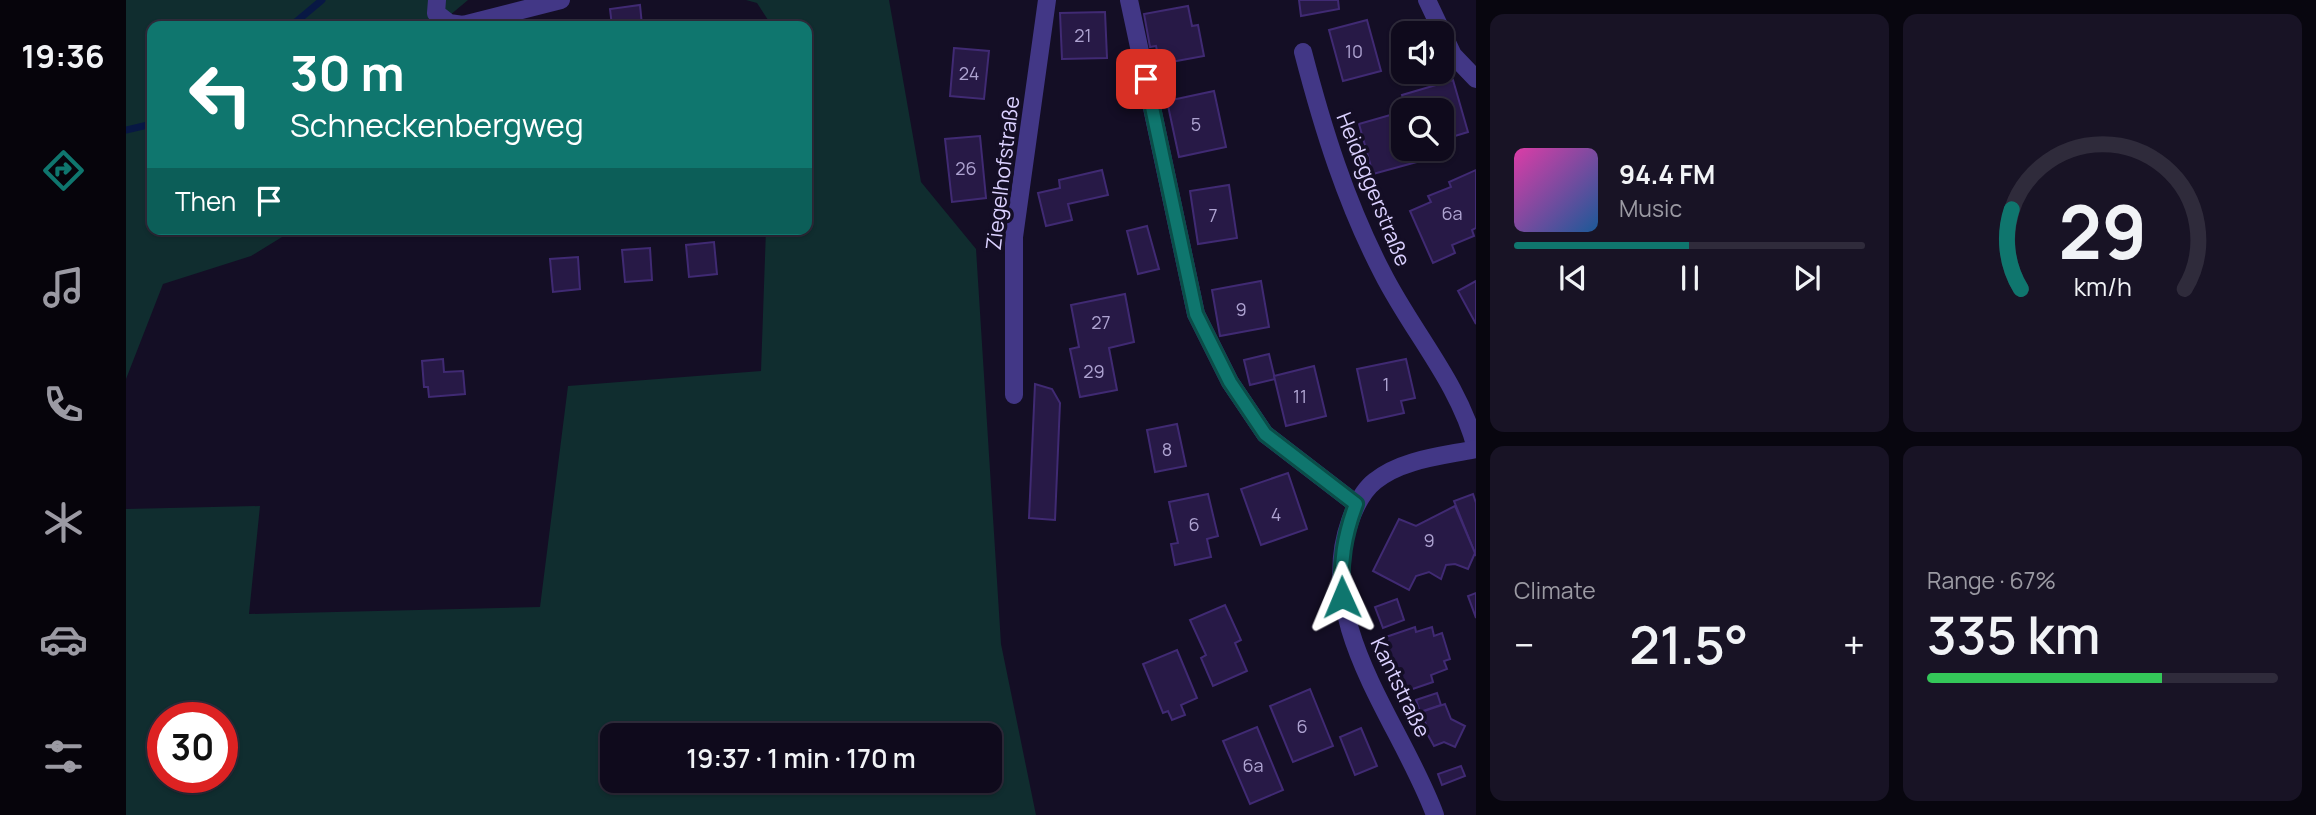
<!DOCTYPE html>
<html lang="en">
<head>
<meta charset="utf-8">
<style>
	body { margin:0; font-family:Manrope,sans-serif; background:#181325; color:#f1f3f6; height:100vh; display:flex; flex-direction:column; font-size:26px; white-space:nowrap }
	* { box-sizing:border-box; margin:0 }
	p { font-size:23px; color:#9b9aa3 }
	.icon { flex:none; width:38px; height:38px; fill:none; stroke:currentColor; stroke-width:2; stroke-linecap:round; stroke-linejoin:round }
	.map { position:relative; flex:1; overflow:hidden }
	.sheet { display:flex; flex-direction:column; gap:14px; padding:14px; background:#08060f; width:840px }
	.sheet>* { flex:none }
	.top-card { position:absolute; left:21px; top:21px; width:665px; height:214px; border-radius:14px; box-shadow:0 2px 5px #0004,0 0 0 2px #2f2b3b; background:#0f766e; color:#fff; overflow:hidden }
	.tools { position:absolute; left:1265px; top:21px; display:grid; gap:14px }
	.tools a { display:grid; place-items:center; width:63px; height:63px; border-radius:14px; background:#0f0a1c; box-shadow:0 2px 5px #0004,0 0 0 2px #2f2b3b; font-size:35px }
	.speed { position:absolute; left:21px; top:702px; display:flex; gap:14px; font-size:35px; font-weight:700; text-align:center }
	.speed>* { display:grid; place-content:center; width:91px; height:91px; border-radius:50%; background:#0f0a1c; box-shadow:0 2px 5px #0004,0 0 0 2px #2f2b3b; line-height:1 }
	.speed .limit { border:10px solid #d22; background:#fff; color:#111 }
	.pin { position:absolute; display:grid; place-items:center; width:60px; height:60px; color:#fff; margin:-30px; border-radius:14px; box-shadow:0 4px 10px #0006 }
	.me { position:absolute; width:77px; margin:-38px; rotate:359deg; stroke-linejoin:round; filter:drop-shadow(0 0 5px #0008) }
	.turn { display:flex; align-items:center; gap:24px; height:147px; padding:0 28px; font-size:32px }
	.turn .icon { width:91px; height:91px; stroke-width:2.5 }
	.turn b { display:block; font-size:49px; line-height:60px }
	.then { display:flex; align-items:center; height:66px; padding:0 28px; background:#0003; gap:14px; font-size:26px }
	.big { font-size:52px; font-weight:600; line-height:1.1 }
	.sheet .widget { flex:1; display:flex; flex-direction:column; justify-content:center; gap:10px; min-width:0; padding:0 24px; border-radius:14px; background:#181325 }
	.sheet .dial { align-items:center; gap:0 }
	.dial svg { height:182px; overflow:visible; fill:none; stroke:#2f2b3b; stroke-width:7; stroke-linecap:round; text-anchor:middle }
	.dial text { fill:#f1f3f6; stroke:none }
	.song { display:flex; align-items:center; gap:21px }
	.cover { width:84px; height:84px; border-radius:10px; background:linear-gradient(135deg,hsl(320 70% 55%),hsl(210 70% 35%)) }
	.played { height:7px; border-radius:4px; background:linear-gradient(90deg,#0f766e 50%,#2f2b3b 50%) }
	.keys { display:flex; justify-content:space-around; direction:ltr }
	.heat { display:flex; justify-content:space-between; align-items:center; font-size:38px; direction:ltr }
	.charge { height:10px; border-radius:5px; background:linear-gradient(90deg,#34c759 67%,#2f2b3b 0) }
	.sheet .tiles { flex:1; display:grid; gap:14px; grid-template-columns:repeat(2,1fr) }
	.trip { position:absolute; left:474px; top:723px; width:402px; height:70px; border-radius:14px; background:#0f0a1c; box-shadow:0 2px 5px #0004,0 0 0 2px #2f2b3b; font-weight:600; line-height:70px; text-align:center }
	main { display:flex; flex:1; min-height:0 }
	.menu { display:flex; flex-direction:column; width:126px; justify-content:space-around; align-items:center; background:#06040b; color:#9b9aa3 }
	.menu .icon { width:49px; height:49px }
	.menu .on { color:#0f766e }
	.menu b { font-size:32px; color:#f1f3f6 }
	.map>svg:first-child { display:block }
</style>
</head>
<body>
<main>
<nav class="menu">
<b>19:36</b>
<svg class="icon on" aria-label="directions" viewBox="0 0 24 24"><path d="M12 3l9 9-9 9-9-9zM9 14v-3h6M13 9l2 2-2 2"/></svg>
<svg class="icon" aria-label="music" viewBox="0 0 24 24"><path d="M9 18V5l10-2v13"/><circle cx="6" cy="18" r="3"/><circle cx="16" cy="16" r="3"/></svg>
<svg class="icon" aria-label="phone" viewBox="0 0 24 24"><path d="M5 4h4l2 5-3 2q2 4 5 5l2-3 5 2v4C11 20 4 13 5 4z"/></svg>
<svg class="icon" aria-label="climate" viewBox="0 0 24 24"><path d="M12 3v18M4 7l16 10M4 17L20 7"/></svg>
<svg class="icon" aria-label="car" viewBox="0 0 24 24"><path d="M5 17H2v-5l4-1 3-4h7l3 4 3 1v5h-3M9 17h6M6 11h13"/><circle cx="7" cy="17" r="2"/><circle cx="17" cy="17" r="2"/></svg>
<svg class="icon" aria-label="filters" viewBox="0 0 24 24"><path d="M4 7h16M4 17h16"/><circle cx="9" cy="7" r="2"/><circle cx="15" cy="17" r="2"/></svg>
</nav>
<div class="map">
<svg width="1350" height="815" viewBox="0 0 1350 815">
	<rect width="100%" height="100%" fill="#140e25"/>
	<g fill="#102d2f" fill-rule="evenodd">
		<polygon points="0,0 342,0 311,26 26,26 26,229 169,229 125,256 37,284 0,379"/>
		<path d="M 620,0 L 763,0 L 795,182 L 850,249 L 875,644 L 910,815 L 0,815 L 0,509 L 134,506 L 123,614 L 414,607 L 442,386 L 635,371 L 640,229 L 681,229 L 681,26 L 646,26 L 631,3 ZM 37,718 L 96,718 L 96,777 L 37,777 ZM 864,735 L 864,780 L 486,780 L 486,735 Z"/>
	</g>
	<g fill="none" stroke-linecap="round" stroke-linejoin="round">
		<g stroke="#081844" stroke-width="7">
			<polyline points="165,26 196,0"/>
			<polyline points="0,130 26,124"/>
		</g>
	</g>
	<g fill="#271946" stroke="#402a73" stroke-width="2">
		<polygon points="1173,0 1212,0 1213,9 1175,16"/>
		<polygon points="514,5 516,25 486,26 484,9"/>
		<polygon points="1062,6 1066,26 1072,25 1078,56 1034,64 1030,46 1024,47 1018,14"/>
		<polygon points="979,12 981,58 936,59 934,13"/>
		<polygon points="1241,20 1255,71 1217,81 1203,30"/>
		<polygon points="828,48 863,51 858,99 824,96"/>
		<polygon points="1327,80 1342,132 1316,140 1316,110 1280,110 1276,95"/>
		<polygon points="1088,91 1100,147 1053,157 1041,101"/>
		<polygon points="1278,111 1278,149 1295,149 1298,160 1247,174 1233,124"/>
		<polygon points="854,136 860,198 826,202 819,139"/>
		<polygon points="976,170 982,195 942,204 946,220 920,226 912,193 934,188 933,180"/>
		<polygon points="1350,170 1350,228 1346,230 1348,236 1326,245 1329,253 1307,263 1284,211 1305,202 1302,196 1325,187 1323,182"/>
		<polygon points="1103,185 1111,238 1072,244 1064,191"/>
		<polygon points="1021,226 1033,269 1012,274 1001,231"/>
		<polygon points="588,242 591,274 563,277 560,245"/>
		<polygon points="524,248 526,280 499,282 496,250"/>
		<polygon points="452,257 454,289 427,292 424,259"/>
		<polygon points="1135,281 1143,327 1094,336 1086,290"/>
		<polygon points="1350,281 1350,324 1332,291"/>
		<polygon points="999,294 1008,342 983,348 991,390 954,397 944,349 953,347 945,305"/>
		<polygon points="1143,354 1149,379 1124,385 1118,360"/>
		<polygon points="317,359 318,372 337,371 339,394 303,397 302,387 298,387 296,361"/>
		<polygon points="1280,359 1289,398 1275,401 1278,413 1242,421 1231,369"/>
		<polygon points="1188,366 1200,416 1160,426 1148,376"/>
		<polygon points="909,384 926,389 934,403 929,520 903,518"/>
		<polygon points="1051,424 1060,466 1029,472 1021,430"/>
		<polygon points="1162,473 1181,529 1135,545 1115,489"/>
		<polygon points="1082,494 1092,536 1081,539 1085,557 1049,565 1045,544 1052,543 1043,502"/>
		<polygon points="1347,494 1350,503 1350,556 1328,501"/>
		<polygon points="1329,506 1349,553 1342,569 1329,564 1320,565 1315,579 1303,572 1290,576 1283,590 1247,571 1273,519 1290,526"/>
		<polygon points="1350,593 1350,618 1342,596"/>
		<polygon points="1271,599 1278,620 1257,628 1249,607"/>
		<polygon points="1099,605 1115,640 1109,643 1121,671 1087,686 1075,658 1080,655 1064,620"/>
		<polygon points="1289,627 1290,632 1306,627 1308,636 1316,633 1324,659 1318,661 1321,669 1305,675 1307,682 1275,693 1267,671 1271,670 1269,662 1265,664 1257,638"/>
		<polygon points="1051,650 1071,698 1055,705 1059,715 1046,720 1042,711 1037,713 1017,664"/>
		<polygon points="1184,689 1207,746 1167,762 1144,706"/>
		<polygon points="1311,693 1315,705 1294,712 1290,700"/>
		<polygon points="1319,704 1325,719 1339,726 1329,747 1318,742 1308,746 1298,728 1301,727 1295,712"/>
		<polygon points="1131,727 1157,790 1124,804 1097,741"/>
		<polygon points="1235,728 1251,766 1229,775 1214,737"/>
		<polygon points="1335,766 1339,776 1316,785 1312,774"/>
	</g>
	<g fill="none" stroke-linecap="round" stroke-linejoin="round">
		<g stroke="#423786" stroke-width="18">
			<polyline points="311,0 310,13 323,23 337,25 435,0"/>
			<polyline points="1003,0 1070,314 1104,382 1139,434 1230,504"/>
			<polyline points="1301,0 1327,55 1350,79"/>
			<path d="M 1177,52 C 1197,129 1220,203 1257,274 C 1287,333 1333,383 1350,448"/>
			<polyline points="888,395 888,237 921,0"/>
			<path d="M 1309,815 C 1275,722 1187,624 1224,521 C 1229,507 1236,491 1249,481 C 1276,459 1317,456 1350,449"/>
		</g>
	</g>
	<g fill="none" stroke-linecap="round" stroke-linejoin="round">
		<defs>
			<path id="route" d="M 1020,79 L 1070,314 L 1104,382 L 1139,434 L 1230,504 C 1218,536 1214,563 1216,597"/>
		</defs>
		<use href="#route" stroke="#0a4d48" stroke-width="18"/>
		<use href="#route" stroke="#0f766e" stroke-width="12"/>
	</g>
	<g text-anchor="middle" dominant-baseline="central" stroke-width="7" stroke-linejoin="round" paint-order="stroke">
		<g font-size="18" fill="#aea3d1">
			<text x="957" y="35">21</text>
			<text x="1228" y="51">10</text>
			<text x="843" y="73">24</text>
			<text x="1070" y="124">5</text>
			<text x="840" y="168">26</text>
			<text x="1326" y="213">6a</text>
			<text x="1087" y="215">7</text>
			<text x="1115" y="309">9</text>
			<text x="975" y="322">27</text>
			<text x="968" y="371">29</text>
			<text x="1260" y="384">1</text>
			<text x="1174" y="396">11</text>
			<text x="1041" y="449">8</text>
			<text x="1150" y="514">4</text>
			<text x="1068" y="524">6</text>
			<text x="1303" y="540">9</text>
			<text x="1176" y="726">6</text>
			<text x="1127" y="765">6a</text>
		</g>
		<g font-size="21" fill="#dbd1ff" stroke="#140e25">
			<text transform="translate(876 173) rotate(-83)">Ziegelhofstraße</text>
			<text transform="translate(1248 189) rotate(68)">Heideggerstraße</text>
			<text transform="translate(1275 687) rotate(64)">Kantstraße</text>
		</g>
	</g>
</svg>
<div class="tools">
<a><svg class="icon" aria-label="sound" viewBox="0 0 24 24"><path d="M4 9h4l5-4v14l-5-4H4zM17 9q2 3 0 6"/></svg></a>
<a><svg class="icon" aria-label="search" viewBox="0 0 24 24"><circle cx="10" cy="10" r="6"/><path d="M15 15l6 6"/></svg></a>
</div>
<div class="speed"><div class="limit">30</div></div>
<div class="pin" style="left:1020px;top:79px;background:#d93025"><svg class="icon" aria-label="arrive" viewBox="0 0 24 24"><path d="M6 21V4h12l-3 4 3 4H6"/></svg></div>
<svg class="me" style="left:1216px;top:597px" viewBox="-20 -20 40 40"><path d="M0-17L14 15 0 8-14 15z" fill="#0f766e" stroke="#fff" stroke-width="4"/></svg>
<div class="trip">19:37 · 1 min · 170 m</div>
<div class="top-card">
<div class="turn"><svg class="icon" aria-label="left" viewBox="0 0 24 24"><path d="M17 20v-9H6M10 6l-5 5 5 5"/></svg><div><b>30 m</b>Schneckenbergweg</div></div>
<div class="then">Then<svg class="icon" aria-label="arrive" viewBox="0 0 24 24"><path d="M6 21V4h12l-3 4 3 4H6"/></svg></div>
</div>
</div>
<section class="sheet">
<div class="tiles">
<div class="widget">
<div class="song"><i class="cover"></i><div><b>94.4 FM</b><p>Music</p></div></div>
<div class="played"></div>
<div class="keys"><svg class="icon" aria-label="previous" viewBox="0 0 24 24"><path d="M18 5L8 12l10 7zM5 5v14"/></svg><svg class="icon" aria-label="pause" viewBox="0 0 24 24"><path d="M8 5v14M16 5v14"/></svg><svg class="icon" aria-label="next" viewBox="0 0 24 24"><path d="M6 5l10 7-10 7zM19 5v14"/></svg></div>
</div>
<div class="widget dial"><svg viewBox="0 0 100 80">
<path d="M14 69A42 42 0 1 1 86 69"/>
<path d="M14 69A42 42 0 0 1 10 34" stroke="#0f766e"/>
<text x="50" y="56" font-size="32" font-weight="700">29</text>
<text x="50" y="72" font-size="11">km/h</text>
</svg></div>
<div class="widget"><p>Climate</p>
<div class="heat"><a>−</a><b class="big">21.5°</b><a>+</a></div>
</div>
<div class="widget"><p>Range · 67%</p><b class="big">335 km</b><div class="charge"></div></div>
</div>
</section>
</main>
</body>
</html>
